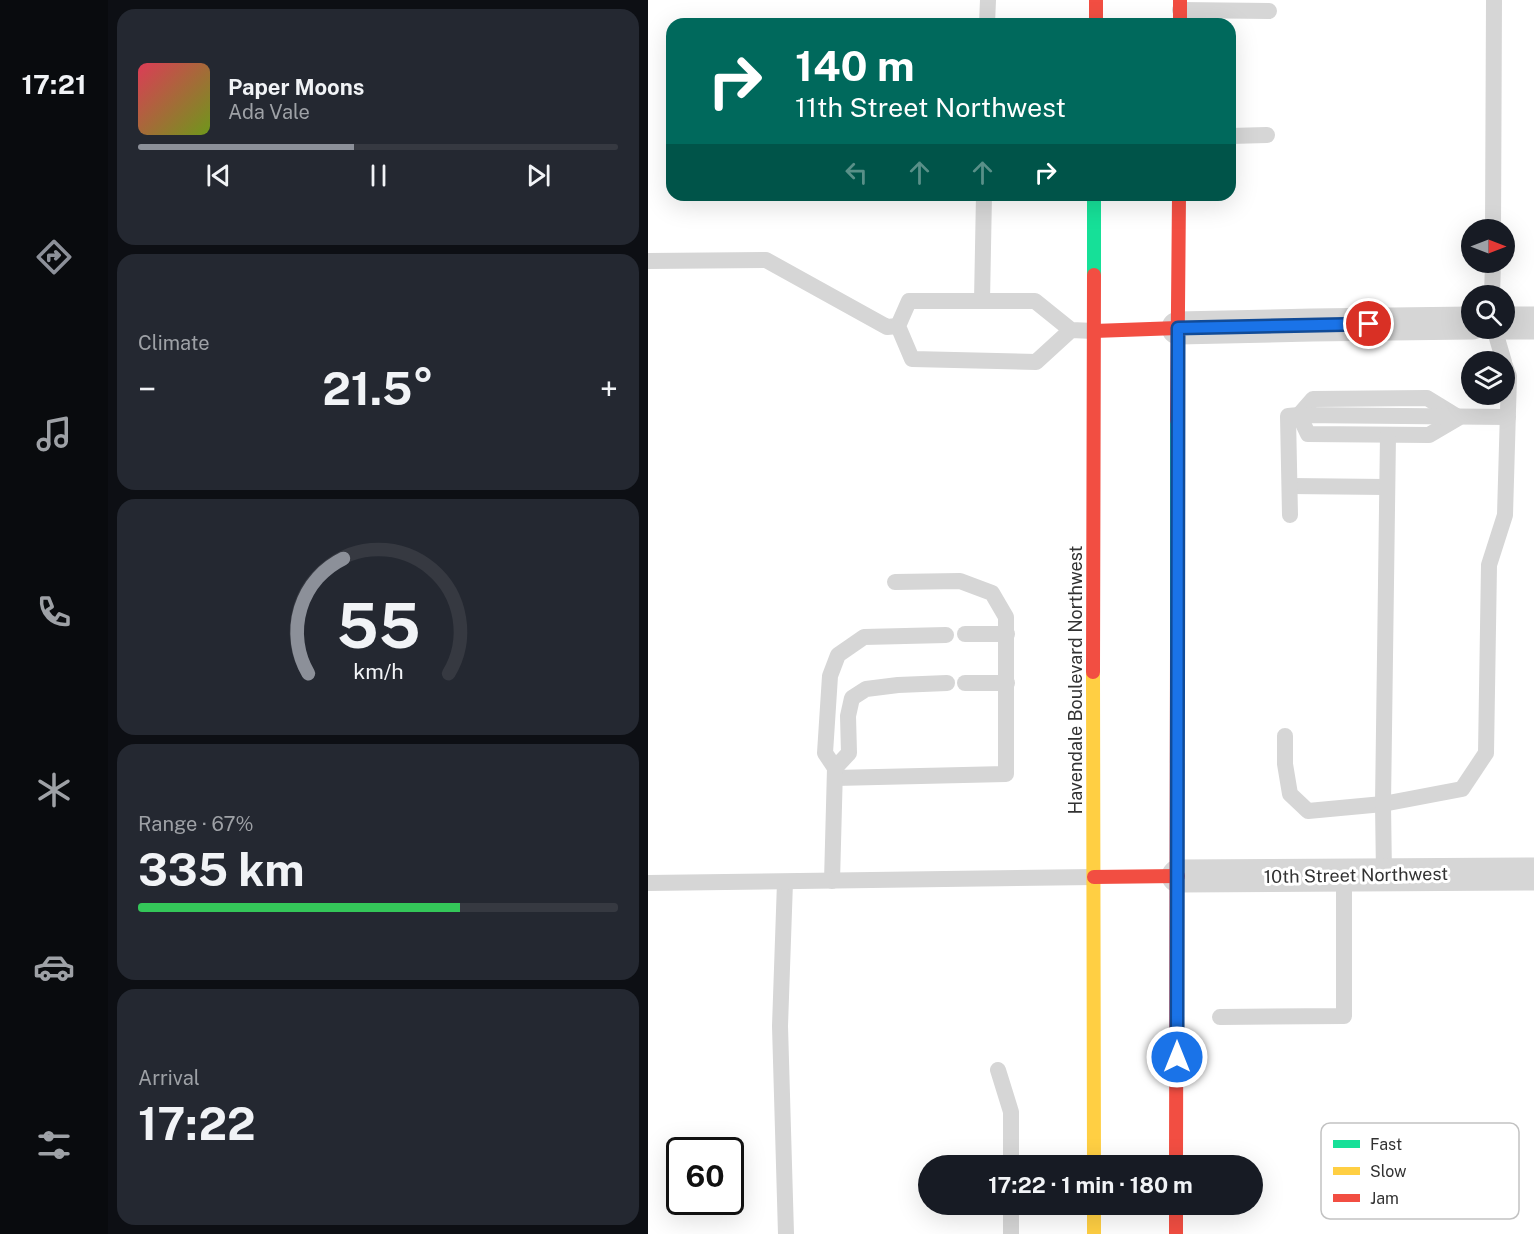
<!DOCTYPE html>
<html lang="en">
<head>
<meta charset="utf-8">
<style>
	body { margin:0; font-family:"Public Sans",sans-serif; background:#242831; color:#f1f3f6; height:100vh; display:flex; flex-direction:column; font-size:22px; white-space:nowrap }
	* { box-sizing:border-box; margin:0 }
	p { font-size:20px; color:#9ea1a6 }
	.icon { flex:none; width:33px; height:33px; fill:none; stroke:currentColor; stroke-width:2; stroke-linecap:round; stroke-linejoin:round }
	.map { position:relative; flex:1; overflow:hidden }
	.panel { display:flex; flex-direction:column; gap:9px; padding:9px; background:#0d0f14; width:540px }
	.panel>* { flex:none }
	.top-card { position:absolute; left:18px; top:18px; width:570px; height:183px; border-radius:18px; box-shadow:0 6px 24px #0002; background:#00695c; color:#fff; overflow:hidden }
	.needle { width:39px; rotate:90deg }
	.fabs { position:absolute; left:813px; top:219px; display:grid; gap:12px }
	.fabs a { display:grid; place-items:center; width:54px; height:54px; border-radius:50%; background:#171b24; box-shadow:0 6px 24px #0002; font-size:30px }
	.speed { position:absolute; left:18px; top:1137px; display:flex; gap:12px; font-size:30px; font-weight:700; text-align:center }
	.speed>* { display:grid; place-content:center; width:78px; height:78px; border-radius:50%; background:#171b24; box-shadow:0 6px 24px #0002; line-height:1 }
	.speed .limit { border:3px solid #111; border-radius:9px; background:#fff; color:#111 }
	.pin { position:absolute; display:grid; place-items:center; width:51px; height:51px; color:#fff; margin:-26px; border:3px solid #fff; border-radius:50%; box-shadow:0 2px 6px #0007 }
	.me { position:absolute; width:66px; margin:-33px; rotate:0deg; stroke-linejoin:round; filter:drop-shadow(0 0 4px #0008) }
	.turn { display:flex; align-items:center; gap:21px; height:126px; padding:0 30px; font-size:27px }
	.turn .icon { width:78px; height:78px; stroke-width:2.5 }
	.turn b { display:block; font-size:42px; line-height:51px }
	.lanes { display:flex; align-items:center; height:57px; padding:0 30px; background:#0003; justify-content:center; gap:30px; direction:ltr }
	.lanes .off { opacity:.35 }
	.big { font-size:45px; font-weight:700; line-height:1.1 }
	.panel .widget { flex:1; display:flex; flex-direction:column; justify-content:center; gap:9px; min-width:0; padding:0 21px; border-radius:18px; background:#242831 }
	.panel .dial { align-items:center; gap:0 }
	.dial svg { height:156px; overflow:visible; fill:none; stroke:#363941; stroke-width:7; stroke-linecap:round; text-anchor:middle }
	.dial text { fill:#f1f3f6; stroke:none }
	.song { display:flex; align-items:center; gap:18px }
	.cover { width:72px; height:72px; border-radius:9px; background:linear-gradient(135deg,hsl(350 70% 55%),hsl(80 70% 35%)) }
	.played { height:6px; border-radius:3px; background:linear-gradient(90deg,#8c9099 45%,#363941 45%) }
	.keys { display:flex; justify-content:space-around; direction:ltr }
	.heat { display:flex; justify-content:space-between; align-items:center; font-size:33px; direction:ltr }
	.charge { height:9px; border-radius:4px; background:linear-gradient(90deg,#34c759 67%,#363941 0) }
	.trip { position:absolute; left:270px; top:1155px; width:345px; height:60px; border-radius:30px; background:#171b24; box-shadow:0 6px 24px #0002; font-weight:700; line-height:60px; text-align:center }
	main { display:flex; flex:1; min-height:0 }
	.tabs { display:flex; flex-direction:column; width:108px; justify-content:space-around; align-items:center; background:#090b0e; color:#9ea1a6 }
	.tabs .icon { width:42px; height:42px }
	.tabs .current { color:#8c9099 }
	.tabs b { font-size:27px; color:#f1f3f6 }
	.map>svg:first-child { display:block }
</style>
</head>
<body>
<main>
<nav class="tabs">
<b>17:21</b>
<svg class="icon current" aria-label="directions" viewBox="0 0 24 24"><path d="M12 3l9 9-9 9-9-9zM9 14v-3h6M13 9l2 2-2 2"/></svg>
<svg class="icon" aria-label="music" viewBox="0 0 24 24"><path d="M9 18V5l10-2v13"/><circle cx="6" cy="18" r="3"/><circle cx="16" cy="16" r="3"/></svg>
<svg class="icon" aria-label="phone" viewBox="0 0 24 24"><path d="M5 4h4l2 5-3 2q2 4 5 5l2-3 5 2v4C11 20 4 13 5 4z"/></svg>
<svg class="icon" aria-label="climate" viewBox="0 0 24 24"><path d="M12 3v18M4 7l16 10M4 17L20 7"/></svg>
<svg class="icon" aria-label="car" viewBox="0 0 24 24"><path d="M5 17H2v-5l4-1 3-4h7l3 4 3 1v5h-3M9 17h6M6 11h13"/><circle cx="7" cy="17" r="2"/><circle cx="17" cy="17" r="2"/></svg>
<svg class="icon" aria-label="filters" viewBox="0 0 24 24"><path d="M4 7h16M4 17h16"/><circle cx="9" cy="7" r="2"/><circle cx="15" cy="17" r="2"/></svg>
</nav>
<section class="panel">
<div class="widget">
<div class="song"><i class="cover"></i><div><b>Paper Moons</b><p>Ada Vale</p></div></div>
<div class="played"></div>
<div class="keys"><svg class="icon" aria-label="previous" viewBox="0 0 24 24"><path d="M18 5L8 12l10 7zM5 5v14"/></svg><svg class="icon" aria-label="pause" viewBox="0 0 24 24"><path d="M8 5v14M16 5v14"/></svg><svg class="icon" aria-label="next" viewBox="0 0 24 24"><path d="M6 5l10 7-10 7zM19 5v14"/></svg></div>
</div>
<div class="widget"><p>Climate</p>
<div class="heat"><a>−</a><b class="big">21.5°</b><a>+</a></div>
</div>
<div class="widget dial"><svg viewBox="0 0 100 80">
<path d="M14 69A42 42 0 1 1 86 69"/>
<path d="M14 69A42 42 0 0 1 32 10" stroke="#8c9099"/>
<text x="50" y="56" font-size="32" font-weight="700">55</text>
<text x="50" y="72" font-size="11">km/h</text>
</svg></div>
<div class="widget"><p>Range · 67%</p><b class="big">335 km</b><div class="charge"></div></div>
<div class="widget"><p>Arrival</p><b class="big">17:22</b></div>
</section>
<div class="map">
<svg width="886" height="1234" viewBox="0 0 886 1234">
	<rect width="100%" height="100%" fill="#fff"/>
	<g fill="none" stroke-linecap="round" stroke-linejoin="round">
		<g stroke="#d6d6d6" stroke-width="16">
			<polyline points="532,10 621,11"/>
			<polyline points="339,24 340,0"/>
			<polyline points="582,136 619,135"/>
			<polyline points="845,230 846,0"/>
			<polyline points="0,261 118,260 239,327 250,326"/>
			<polyline points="844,296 845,262"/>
			<polyline points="334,301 336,195"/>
			<polyline points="846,328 856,362"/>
			<polyline points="423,330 388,362 264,359 250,326 261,301 387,301 423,330 446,331"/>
			<polyline points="651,415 660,434 781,435 810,418"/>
			<polyline points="651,415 665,399 779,398 810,417"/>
			<polyline points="642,486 738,487"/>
			<polyline points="642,515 640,416 651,415 860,417"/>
			<polyline points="317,634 359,634"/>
			<polyline points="317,683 359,683"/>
			<polyline points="637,736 637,764 642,794 660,811 735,804 814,789 838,753 841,565 857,515 861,376 856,363"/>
			<polyline points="187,768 201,753 200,716 204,698 218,689 250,685 299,683"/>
			<polyline points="187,778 358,774 358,617 344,593 312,581 247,582"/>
			<polyline points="736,875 735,804 740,435"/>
			<polyline points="184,881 187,768 177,753 182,676 190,655 216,637 298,635"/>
			<polyline points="137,882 132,1026 138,1234"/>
			<polyline points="0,883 446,877"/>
			<polyline points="572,1017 696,1016 696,876"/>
			<polyline points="350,1070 363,1112 363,1166"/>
			<polyline points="363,1204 363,1234"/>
		</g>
		<g stroke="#d6d6d6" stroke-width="33">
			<polyline points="856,323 886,323"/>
			<polyline points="530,328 664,325 824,323"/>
			<polyline points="530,876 886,874"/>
		</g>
		<g stroke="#16e098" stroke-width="14">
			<polyline points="446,275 446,195"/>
			<polyline points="529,651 529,420"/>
		</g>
		<g stroke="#ffcf43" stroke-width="14">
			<polyline points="445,672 446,1166"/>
			<polyline points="446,1204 446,1234"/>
		</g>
		<g stroke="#f24e42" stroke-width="14">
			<polyline points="448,0 448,24"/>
			<polyline points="532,0 532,24"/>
			<polyline points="446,331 530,328"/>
			<polyline points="529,420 531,195"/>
			<polyline points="445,672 446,275"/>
			<polyline points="446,877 530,876"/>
			<polyline points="528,1166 529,651"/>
			<polyline points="528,1204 528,1234"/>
		</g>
	</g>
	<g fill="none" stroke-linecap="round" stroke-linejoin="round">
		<defs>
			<polyline id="route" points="529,1057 530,328 721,324"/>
		</defs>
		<use href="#route" stroke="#114b97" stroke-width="15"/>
		<use href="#route" stroke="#1a73e8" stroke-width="10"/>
	</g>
	<g text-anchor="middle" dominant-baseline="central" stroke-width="6" stroke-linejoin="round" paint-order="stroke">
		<g font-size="18" fill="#323232" stroke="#fff">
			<text transform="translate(427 680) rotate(-90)">Havendale Boulevard Northwest</text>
			<text transform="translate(708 875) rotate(-1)">10th Street Northwest</text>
		</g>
	</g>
	<rect x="673" y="1123" width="198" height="96" rx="9" fill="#fff" stroke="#c2c2c2" stroke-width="1.5"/>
	<rect x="685" y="1140" width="27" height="8" fill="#16e098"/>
	<rect x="685" y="1167" width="27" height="8" fill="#ffcf43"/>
	<rect x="685" y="1194" width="27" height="8" fill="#f24e42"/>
	<g font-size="16" fill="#323232">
		<text x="722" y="1150">Fast</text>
		<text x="722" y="1177">Slow</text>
		<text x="722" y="1204">Jam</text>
	</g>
</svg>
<div class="fabs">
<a><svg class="needle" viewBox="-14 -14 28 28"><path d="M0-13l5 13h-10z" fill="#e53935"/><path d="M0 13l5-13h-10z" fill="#9ea1a6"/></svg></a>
<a><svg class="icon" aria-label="search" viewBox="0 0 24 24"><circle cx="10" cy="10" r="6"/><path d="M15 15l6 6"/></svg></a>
<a><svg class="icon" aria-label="layers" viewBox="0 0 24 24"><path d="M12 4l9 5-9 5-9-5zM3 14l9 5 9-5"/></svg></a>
</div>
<div class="speed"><div class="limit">60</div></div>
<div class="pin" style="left:721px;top:324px;background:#d93025"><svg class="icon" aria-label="arrive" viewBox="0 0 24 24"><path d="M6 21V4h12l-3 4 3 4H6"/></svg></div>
<svg class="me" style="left:529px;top:1057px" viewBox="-20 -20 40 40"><circle r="17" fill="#1a73e8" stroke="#fff" stroke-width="3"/><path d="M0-11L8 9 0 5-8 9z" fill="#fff"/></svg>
<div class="trip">17:22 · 1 min · 180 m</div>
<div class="top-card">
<div class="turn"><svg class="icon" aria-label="right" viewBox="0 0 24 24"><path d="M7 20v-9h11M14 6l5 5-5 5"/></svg><div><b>140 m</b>11th Street Northwest</div></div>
<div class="lanes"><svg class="icon off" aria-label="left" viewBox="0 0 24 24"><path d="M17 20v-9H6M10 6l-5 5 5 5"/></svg><svg class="icon off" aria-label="ahead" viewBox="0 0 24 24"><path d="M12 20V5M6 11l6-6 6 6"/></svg><svg class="icon off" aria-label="ahead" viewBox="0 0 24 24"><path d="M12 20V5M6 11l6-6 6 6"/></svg><svg class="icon" aria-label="right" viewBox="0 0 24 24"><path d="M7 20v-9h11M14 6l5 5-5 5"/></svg></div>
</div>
</div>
</main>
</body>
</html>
